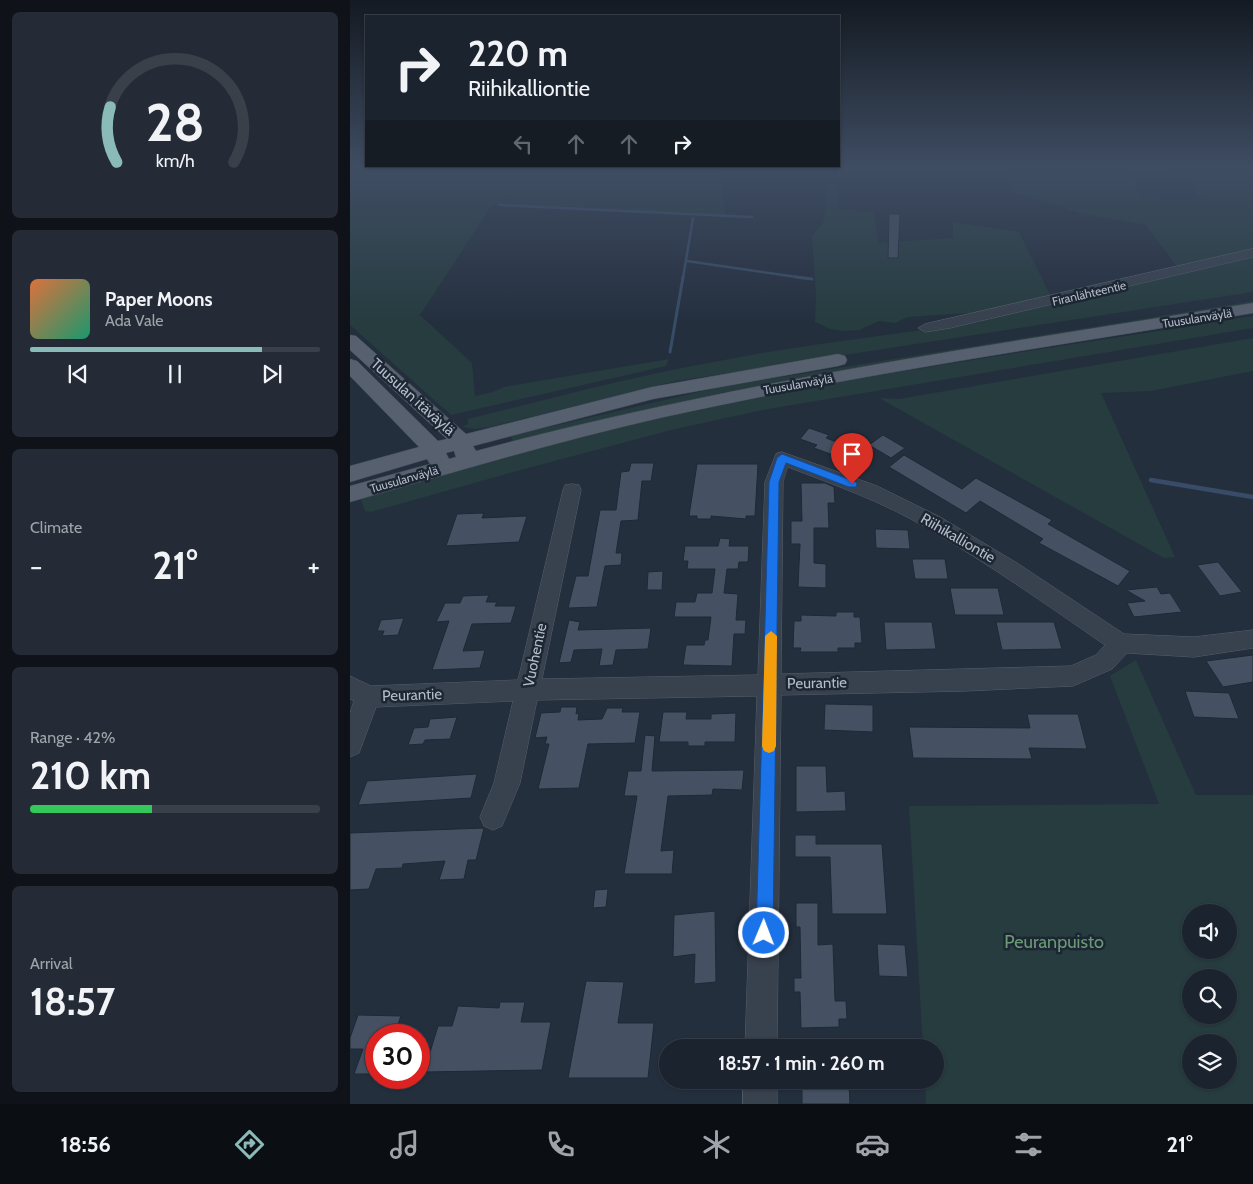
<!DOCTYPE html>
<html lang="en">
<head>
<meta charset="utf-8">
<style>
	body { margin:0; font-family:Cabin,sans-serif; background:#242b36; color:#f1f3f6; height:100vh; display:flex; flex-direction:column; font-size:19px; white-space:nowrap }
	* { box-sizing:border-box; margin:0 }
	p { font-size:16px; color:#a0a4aa }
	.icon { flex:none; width:28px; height:28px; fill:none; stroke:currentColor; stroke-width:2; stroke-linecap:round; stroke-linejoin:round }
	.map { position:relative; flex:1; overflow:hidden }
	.details { display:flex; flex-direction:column; gap:12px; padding:12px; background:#0f1319; width:350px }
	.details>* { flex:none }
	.banner { position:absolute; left:15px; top:15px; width:475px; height:152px; border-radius:0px; box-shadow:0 1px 4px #0004,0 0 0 1px #39404a; background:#1b232e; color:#f1f3f6; overflow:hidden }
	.buttons { position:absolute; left:832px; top:904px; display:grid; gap:10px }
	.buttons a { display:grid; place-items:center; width:55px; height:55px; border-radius:50%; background:#1b232e; box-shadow:0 1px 4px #0004,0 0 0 1px #39404a; font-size:25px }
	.speed { position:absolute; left:15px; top:1024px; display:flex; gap:10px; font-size:25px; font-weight:700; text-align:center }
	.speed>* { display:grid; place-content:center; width:65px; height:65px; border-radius:50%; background:#1b232e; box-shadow:0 1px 4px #0004,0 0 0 1px #39404a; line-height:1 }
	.speed .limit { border:8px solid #d22; background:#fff; color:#111 }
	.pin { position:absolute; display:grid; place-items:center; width:42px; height:42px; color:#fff; margin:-51px -21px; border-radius:50% 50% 50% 0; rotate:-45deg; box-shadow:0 0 5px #0007 }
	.pin .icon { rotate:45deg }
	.me { position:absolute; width:55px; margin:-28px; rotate:1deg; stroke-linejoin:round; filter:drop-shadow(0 0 4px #0008) }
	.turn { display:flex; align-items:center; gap:18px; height:105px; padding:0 20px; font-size:22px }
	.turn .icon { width:65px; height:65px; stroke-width:2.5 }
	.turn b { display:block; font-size:35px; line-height:42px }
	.lanes { display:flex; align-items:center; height:48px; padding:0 20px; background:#0003; justify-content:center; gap:25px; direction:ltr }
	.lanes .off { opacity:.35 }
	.big { font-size:38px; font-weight:700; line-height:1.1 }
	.details .tile { flex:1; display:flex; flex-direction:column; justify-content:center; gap:8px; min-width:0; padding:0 18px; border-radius:8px; background:#242b36 }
	.details .dial { align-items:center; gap:0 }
	.dial svg { height:130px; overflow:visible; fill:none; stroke:#39404a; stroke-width:7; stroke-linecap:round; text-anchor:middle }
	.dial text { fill:#f1f3f6; stroke:none }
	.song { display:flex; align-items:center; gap:15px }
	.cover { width:60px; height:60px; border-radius:8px; background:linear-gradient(135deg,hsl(20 70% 55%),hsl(160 70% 35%)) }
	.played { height:5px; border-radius:2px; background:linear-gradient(90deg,#8bbbb9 80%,#39404a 80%) }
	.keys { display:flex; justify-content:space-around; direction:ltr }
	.heat { display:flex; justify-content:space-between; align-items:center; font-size:28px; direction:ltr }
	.charge { height:8px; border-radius:4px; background:linear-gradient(90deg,#34c759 42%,#39404a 0) }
	.trip { position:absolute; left:309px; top:1039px; width:285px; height:50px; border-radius:25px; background:#1b232e; box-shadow:0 1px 4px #0004,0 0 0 1px #39404a; font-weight:700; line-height:50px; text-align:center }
	.tabs { display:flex; height:80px; justify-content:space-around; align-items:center; background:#0b0e12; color:#a0a4aa }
	.tabs .icon { width:35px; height:35px }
	.tabs .selected { color:#8bbbb9 }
	.tabs b { font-size:22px; color:#f1f3f6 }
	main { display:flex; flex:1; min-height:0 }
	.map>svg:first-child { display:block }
</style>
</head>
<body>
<main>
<section class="details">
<div class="tile dial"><svg viewBox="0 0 100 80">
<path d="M14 69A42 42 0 1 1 86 69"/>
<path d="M14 69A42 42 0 0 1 10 35" stroke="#8bbbb9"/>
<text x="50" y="56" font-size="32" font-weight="700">28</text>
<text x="50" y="72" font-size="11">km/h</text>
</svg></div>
<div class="tile">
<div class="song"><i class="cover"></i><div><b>Paper Moons</b><p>Ada Vale</p></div></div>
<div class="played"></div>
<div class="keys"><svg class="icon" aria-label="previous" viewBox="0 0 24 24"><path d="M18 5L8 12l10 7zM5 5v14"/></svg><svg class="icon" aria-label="pause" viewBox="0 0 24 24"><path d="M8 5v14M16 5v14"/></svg><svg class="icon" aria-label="next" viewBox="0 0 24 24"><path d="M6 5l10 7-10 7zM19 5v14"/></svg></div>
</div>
<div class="tile"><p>Climate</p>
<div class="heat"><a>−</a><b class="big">21°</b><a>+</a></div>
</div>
<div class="tile"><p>Range · 42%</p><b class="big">210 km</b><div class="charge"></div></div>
<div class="tile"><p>Arrival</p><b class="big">18:57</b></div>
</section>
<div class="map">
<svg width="903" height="1104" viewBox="0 0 903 1104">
	<rect width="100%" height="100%" fill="#242f3e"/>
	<g fill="#263c3f" fill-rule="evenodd">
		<polygon points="0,169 370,169 375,216 142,205 70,315 122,363 125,396 143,392 154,387 319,359 316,366 101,415 0,325"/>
		<path d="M 651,169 L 903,170 L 903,292 L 326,381 L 139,427 L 125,429 L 112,427 L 118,424 L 118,419 C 198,399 277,378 358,363 C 448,345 540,335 631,322 L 617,313 L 558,317 L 545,323 L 529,321 L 509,330 L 495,331 L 480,329 L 465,322 L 466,294 L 462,236 L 473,223 L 479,181 L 485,183 L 490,210 L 523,212 L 529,243 L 603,238 L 603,222 L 669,232 L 701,297 L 827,266 L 795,225 L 730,213 L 661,191 ZM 776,169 L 839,178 L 851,200 L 794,199 Z"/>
		<polygon points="903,301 903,306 371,393 292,410 163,442 161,436 370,387"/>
		<path d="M 903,316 L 903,328 L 418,409 L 321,430 L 167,471 L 21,512 L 15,511 L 11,499 C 99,473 186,446 276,425 C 482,377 694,350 903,316 Z"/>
		<polygon points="903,338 903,371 801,391 751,393 825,557 814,558 529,398 549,399"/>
		<path d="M 786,660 L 846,795 L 903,795 L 903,1104 L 576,1104 L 575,1080 L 585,1080 L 585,1048 L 573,1047 L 559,806 L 809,804 L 760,676 ZM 841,912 L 879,912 L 879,950 L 841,950 ZM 841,978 L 879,978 L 879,1015 L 841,1015 ZM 841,1042 L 879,1042 L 879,1080 L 841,1080 Z"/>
	</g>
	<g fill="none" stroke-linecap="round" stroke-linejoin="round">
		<g stroke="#394c67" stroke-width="2.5">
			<polyline points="149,205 402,217"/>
			<polyline points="337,261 454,278"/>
			<polyline points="333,278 343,218"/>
		</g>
		<g stroke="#394c67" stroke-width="3">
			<polyline points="446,277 462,279"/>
			<polyline points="320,352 333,277"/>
		</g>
		<polyline stroke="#394c67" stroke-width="4.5" points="801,480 903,497"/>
	</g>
	<g fill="#455162" stroke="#1f2835">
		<polygon points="539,214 550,214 548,258 538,258"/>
		<polygon points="459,428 479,435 476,438 502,448 494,459 464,448 467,445 450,439"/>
		<polygon points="533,435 555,448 541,458 519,445"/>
		<polygon points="554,455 612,489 626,478 702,520 698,524 780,571 768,586 689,543 693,539 630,501 616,513 539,467"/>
		<polygon points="281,463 304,463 301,481 292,481 288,520 271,521 266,553 272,553 271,565 255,566 247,607 218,608 226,576 238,576 250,510 266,510 271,472 279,471"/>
		<polygon points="347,464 408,464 405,516 396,516 396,519 361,516 361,519 347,519 347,516 339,516"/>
		<polygon points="451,483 475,483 484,487 485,503 478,503 479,528 464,528 464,563 476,564 476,588 448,587 450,544 441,544 441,521 452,521"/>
		<polygon points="134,513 132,518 177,516 169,542 96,546 107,514"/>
		<polygon points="525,529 558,530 560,549 526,548"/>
		<polygon points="370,538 380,539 379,546 399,546 398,562 389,562 388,569 377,569 374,593 388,594 386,620 396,620 395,634 384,634 382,666 333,665 336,645 354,645 355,640 358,640 361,617 324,617 326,602 345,602 347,593 362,593 365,569 337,569 338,561 333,561 335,546 368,546"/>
		<polygon points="562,559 595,559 598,579 565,579"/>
		<polygon points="868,562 892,592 870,596 847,565"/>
		<polygon points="313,571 312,590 297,590 298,572"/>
		<polygon points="807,587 811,594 820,593 832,612 784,617 777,603 795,601 776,590"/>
		<polygon points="600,588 648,588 654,615 605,615"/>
		<polygon points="139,595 136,602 147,602 145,606 166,606 161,623 122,624 113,651 135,650 130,668 82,670 99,621 86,622 95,603 110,603 113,596"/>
		<polygon points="486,612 504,612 504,617 510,617 512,643 505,643 505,648 488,648 488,652 450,652 451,648 443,648 444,621 451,621 451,615 486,616"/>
		<polygon points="54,618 48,635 32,636 34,631 27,631 31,620"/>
		<polygon points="219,620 230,622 228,630 301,628 298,649 266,650 263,665 249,666 252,649 224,650 221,662 209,663"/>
		<polygon points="534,622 582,622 586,649 536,650"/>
		<polygon points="646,622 704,622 712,649 652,650"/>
		<polygon points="903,655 903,682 873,687 856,661"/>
		<polygon points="835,691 879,693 889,719 844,717"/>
		<polygon points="475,704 523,705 523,732 474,730"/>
		<polygon points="211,707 227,707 226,714 229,713 228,720 252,719 257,708 273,708 272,712 290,712 285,743 238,744 229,788 188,789 199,744 195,744 197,737 185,738 191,713 210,712"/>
		<polygon points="313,712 337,712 336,719 361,719 361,714 386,713 385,742 355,742 355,746 338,746 338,742 309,742"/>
		<polygon points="677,714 728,714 737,749 679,748 682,759 563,758 559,727 680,728"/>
		<polygon points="107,717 100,739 75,740 73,744 58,745 64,728 78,727 80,719"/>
		<polygon points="295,735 305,736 302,771 394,770 392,790 363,789 362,795 318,796 311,851 324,850 322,874 274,874 287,796 274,796 278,771 291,771"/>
		<polygon points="446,766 476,766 477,792 495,791 496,811 446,812"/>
		<polygon points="127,774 121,798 8,805 17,781"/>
		<polygon points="134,828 126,860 118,860 114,879 89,880 95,861 53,864 52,868 26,869 19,889 0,890 0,833"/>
		<polygon points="445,835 466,835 466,844 532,844 537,914 482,914 480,857 445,857"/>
		<polygon points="258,889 256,907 243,908 245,890"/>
		<polygon points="446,903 468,903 468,945 483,944 485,1001 496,1001 497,1019 489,1019 489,1027 451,1028 450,992 444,992 444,978 451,978 450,927 446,927"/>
		<polygon points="365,911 366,982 344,984 345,954 323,957 324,915"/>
		<polygon points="527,944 555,945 558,977 529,976"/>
		<polygon points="236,981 274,982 268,1023 304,1023 298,1078 218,1078"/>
		<polygon points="150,1002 175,1002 171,1022 201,1022 192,1070 74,1072 88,1026 102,1026 108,1006 149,1008"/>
		<polygon points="8,1015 51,1016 44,1035 26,1035 26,1074 4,1074 13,1049 0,1049 0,1038"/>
		<polygon points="499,1083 500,1104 452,1104 452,1085"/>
	</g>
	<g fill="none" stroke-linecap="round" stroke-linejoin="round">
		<defs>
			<g id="minor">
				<polygon points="903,249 903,257 600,328 575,332 568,328 575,324"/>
				<path d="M 432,452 L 527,486 L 590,517 L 667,563 L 774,634 L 844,637 L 903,630 L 903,648 L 844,657 L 777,653 L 762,669 L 723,686 L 615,691 L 431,695 L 427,1048 L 395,1048 L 407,696 L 187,700 L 170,783 L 152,826 L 143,830 L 134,826 L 130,817 L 144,783 L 163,701 L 26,707 L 9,753 L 0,757 L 0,713 L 4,701 L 0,699 L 0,676 L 21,686 L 168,680 L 213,490 L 215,485 L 222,484 L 229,485 L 231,490 L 192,679 L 408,675 L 415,482 L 426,454 ZM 438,467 C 485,485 533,502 577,528 C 639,564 697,605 755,645 L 746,655 L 721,666 L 431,674 L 433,482 Z"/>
				<rect x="393" y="1080" width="34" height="24"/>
			</g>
			<path id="major" d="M 903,303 L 903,313 C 706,346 508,374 314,417 C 208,441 104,472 0,502 L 0,486 L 80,464 L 77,459 L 0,482 L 0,466 L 69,447 L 0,376 L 0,359 L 7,361 L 88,441 L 97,439 L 0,350 L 0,335 L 6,336 L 116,434 L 302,387 L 488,354 L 495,356 L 497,360 L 495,364 L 488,366 L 303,399 L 123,446 L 126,451 C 381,382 642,345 903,303 ZM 104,451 L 106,457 L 99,459 L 96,453 Z"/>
		</defs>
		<use href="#minor" stroke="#565f6c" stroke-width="1"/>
		<use href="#major" stroke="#414a57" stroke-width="1"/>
		<use href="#minor" fill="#38414e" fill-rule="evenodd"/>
		<use href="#major" fill="#56606e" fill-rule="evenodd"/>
	</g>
	<linearGradient id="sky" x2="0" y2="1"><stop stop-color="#141a22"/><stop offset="0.52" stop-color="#3f4d63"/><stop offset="1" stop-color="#3f4d63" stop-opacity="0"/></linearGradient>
	<rect width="903" height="323" fill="url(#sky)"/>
	<polygon fill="#1a73e8" stroke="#114b97" points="432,454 506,482 507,484 506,487 499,487 436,463 429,482 423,933 420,939 414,941 408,939 406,933 419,482 427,458"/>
	<polygon fill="#f59e0b" points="421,631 427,636 426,746 424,751 419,753 414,751 412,746 415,636"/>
	<g text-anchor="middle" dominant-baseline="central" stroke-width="5" stroke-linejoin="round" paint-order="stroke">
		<g font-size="12" fill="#b4bcc9" stroke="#1d2633">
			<text transform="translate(739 293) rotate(-13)">Firanlähteentie</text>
			<text transform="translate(847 318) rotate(-9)">Tuusulanväylä</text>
			<text transform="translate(448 384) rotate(-10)">Tuusulanväylä</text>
			<text transform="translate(54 479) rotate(-16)">Tuusulanväylä</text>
		</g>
		<g font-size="15" fill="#b4bcc9" stroke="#1d2633">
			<text transform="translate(63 397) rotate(42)">Tuusulan itäväylä</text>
			<text transform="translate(608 538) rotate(30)">Riihikalliontie</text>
			<text transform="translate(185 655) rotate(-78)">Vuohentie</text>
			<text transform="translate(467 683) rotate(-1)">Peurantie</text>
			<text transform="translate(62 695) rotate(-2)">Peurantie</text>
		</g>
		<g font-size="18" fill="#6b9a76" stroke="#1d2633">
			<text x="704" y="942">Peuranpuisto</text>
		</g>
	</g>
</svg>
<div class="buttons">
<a><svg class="icon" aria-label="sound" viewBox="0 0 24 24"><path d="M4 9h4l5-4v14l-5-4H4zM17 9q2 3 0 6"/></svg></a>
<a><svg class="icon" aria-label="search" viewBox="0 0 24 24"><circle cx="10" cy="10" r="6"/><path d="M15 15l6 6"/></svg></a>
<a><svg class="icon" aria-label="layers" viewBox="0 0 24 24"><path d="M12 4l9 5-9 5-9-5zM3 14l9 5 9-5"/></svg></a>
</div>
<div class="speed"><div class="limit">30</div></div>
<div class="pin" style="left:502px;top:484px;background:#d93025"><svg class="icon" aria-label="arrive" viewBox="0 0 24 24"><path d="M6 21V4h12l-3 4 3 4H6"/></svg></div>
<svg class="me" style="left:414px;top:933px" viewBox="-20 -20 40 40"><circle r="17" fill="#1a73e8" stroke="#fff" stroke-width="3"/><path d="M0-11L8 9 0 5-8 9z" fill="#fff"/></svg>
<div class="trip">18:57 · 1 min · 260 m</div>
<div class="banner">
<div class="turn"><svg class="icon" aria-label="right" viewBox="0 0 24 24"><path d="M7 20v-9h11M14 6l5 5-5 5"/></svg><div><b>220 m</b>Riihikalliontie</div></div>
<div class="lanes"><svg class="icon off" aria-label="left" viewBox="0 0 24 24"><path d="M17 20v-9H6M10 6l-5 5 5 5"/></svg><svg class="icon off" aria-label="ahead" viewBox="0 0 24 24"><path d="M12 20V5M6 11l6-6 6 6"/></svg><svg class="icon off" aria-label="ahead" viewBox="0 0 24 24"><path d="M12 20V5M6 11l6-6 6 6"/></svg><svg class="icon" aria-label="right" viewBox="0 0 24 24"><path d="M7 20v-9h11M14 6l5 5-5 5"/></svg></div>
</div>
</div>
</main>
<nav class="tabs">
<b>18:56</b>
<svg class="icon selected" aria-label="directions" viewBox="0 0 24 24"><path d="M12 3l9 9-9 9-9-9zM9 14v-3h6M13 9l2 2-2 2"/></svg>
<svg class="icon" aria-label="music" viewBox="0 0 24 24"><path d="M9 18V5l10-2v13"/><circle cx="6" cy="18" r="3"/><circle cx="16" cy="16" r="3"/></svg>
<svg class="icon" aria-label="phone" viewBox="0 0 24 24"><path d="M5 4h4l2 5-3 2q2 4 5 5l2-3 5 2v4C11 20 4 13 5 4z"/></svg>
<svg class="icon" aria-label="climate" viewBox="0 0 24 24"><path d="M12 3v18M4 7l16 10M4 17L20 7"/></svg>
<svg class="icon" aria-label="car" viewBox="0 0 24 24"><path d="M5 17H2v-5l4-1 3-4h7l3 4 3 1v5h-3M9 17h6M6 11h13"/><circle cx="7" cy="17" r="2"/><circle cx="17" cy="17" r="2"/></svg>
<svg class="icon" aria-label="filters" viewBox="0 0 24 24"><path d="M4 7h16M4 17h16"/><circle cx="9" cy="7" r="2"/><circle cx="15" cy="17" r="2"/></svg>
<b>21°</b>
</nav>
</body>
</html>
